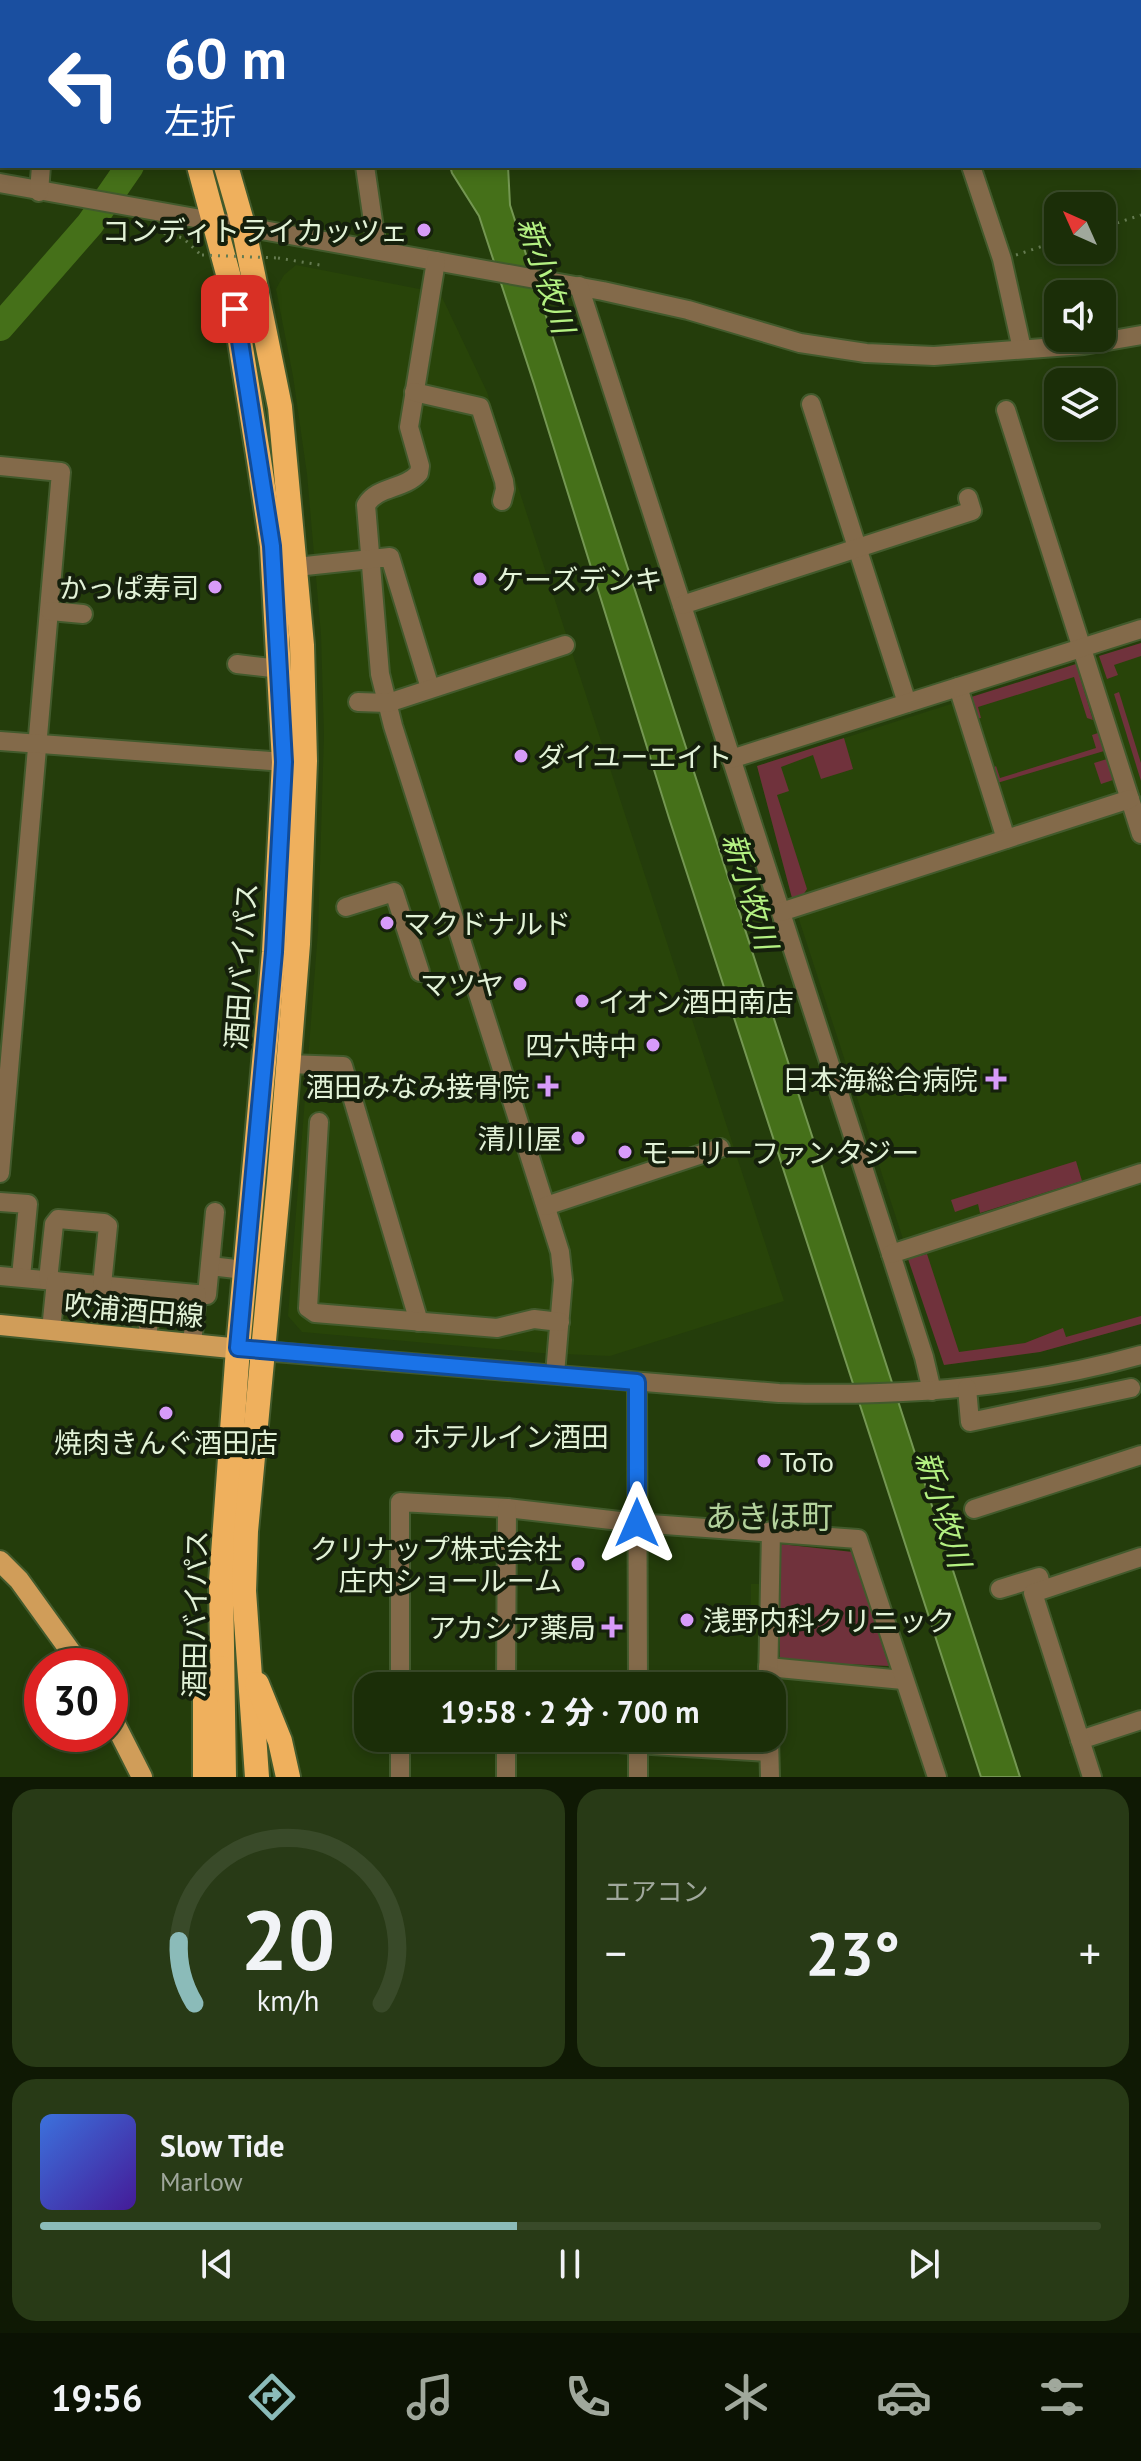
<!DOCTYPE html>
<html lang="ja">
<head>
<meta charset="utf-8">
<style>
	body { margin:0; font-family:"PT Sans","Noto Sans JP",sans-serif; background:#283a16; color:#f1f3f6; height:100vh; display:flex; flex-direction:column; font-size:30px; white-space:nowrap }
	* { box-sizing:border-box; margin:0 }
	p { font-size:26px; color:#a0a89c }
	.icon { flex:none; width:44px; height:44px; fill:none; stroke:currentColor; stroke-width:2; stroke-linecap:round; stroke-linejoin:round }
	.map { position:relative; height:1777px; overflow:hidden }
	.details { display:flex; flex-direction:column; gap:12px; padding:12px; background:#0f1904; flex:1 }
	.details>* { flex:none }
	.top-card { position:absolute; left:0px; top:0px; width:1142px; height:168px; box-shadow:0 4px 12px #0003,0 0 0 2px #394a29; background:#1a4fa0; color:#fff; overflow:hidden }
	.needle { width:52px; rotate:315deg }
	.tools { position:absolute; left:1044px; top:192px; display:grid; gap:16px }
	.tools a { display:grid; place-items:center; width:72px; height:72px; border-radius:16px; background:#1b2e08; box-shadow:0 4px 12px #0003,0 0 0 2px #394a29; font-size:40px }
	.speed { position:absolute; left:24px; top:1648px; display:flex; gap:16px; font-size:40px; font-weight:700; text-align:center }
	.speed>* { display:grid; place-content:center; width:104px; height:104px; border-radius:50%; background:#1b2e08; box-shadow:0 4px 12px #0003,0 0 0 2px #394a29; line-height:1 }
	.speed .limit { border:12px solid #d22; background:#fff; color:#111 }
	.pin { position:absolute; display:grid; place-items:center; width:68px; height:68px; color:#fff; margin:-34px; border-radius:16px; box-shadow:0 4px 12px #0006 }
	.me { position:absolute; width:88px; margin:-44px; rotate:0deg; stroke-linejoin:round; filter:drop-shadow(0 0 6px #0008) }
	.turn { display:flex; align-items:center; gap:28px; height:168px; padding:0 32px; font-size:36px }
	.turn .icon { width:104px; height:104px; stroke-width:2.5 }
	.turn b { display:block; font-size:56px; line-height:68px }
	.big { font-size:60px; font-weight:800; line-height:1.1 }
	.details .widget { flex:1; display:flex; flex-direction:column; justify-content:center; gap:12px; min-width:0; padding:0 28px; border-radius:24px; background:#283a16 }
	.details .dial { align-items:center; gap:0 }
	.dial svg { height:208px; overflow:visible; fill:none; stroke:#394a29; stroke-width:7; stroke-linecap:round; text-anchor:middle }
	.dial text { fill:#f1f3f6; stroke:none }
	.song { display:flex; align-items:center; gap:24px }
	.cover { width:96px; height:96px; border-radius:12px; background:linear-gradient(135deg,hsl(220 70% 55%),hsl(260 70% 35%)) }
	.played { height:8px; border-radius:4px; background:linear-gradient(90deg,#8bbbb9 45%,#394a29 45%) }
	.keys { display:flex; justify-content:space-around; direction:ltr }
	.heat { display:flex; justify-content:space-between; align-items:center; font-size:44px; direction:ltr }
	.details .tiles { flex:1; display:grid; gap:12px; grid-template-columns:1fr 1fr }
	.widget:last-child { grid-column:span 2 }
	.trip { position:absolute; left:354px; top:1672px; width:432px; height:80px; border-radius:24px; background:#1b2e08; box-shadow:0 4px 12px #0003,0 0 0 2px #394a29; font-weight:800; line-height:80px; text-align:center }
	.menu { display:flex; height:128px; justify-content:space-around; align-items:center; background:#0b1203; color:#a0a89c }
	.menu .icon { width:56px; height:56px }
	.menu .on { color:#8bbbb9 }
	.menu b { font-size:36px; color:#f1f3f6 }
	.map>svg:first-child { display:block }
</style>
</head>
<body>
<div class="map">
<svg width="1141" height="1777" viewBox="0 0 1141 1777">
	<rect width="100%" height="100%" fill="#243d0b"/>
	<g fill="#284409">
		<polygon points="296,265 440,293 487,392 784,1301 610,1356 541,1353 302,1332 288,1316 318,931 324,735 321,635 307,474 293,376 276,289 284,275"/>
		<polygon points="1141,643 1141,1324 1040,1352 944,1365 792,898 757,766"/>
		<rect x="751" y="1584" width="14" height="35"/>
	</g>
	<g fill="#70323c">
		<polygon points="1141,643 1141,656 1114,665 1118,675 1107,679 1099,656"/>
		<polygon points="1076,664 1093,720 1087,718 1074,677 978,707 981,718 976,719 968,698"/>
		<polygon points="1119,692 1141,763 1141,781 1114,694"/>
		<polygon points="1098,733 1104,751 997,783 992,769 996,766 1000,778 1096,748 1092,735"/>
		<polygon points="844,738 853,769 821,779 813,755 781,767 789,791 777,795 807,889 801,898 792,898 757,766"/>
		<polygon points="1107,759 1113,780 1101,784 1094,763"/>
		<polygon points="1076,1161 1082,1181 980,1213 978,1204 955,1212 951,1200"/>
		<polygon points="927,1254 959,1352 1025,1343 1063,1328 1066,1337 1141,1316 1141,1324 1040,1352 944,1365 908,1259"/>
		<polygon points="780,1544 853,1552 889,1666 780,1661"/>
	</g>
	<polygon fill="#457019" stroke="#749752" stroke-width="2" points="450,166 508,166 510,205 1020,1777 981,1777 669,818 534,384 479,216 452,173"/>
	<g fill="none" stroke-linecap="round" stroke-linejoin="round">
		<g stroke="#457019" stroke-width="28">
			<polyline points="253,2 254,0"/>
			<polyline points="0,327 90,224 130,166"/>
		</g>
		<defs>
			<g id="minor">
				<polyline points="34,0 35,2"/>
				<polyline points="323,0 324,2"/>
				<polyline points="916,0 916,2"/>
				<polyline points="0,33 2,33"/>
				<polyline points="365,166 377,249"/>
				<polyline points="971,166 1002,259 1022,349"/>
				<polyline points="0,183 603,291 688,310 800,343 866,353 934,356 1084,345 1141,335"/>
				<polyline points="39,192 41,166"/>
				<path d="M 436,261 L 409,427 L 420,466 L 419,473 C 404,490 377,486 366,505 L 380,674 L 393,726 L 560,1252 L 563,1280 L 555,1374"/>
				<polyline points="579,286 891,1254 924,1357 932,1391"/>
				<polyline points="414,392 480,407 504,481 505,489 502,501"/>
				<polyline points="811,404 907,703"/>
				<polyline points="1006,410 1141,834"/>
				<polyline points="0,466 61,472 0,1173"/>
				<polyline points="296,567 390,557 430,688"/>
				<polyline points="682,605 972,511 968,498"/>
				<polyline points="50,611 83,614"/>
				<polyline points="237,664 280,669"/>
				<polyline points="958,687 1006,839"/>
				<polyline points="358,702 388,703 565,645"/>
				<polyline points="0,741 284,762"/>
				<polyline points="731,759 1141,629"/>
				<polyline points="346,907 394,892 420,972"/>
				<polyline points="781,912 1130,799"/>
				<polyline points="288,1064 343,1066 419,1322"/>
				<polyline points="319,1122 308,1308 315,1313 497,1328 534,1319 560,1322"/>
				<polyline points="0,1202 28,1204 21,1277"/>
				<polyline points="546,1206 720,1148"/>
				<polyline points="891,1254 1141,1173"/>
				<polyline points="210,1266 245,1270"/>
				<polyline points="0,1276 207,1295 215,1212"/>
				<polyline points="48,1280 54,1224 58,1219 104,1223 108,1226 102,1285"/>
				<polyline points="51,1330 56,1281"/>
				<polyline points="147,1340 152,1290"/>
				<polyline points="192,1344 197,1294"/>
				<path d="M 263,1351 L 779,1393 C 901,1397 1023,1388 1141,1355"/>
				<polyline points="637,1382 638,1686"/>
				<polyline points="967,1388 970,1422 1131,1388"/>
				<polyline points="974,1509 1141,1455"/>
				<polyline points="1000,1589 1039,1577 1042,1589"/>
				<polyline points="768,1667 903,1680"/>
				<polyline points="400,1686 400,1502 507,1508 637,1523 858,1539 937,1777"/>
				<polyline points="506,1686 507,1508"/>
				<polyline points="768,1686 771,1531"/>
				<polyline points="400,1738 400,1777"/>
				<polyline points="535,1738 769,1752"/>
				<polyline points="769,1738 770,1777"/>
				<polyline points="1080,1740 1141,1720"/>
				<polyline points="506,1777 506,1738"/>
				<polyline points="638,1777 638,1738"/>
				<polyline points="1092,1777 1033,1593 1141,1557"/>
			</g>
			<g id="major">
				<polyline points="0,1325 251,1350"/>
				<polyline points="0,1561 19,1580 81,1666"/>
				<polyline points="110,1714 142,1777"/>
			</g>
			<g id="highway">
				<polyline points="148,0 148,2"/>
				<polyline points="175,0 175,2"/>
				<polyline points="199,166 231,285 259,460 272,546 284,762 274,952 238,1348 221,1582 224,1777"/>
				<polyline points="226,166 243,225 280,407 302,645 305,761 298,944 279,1181 246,1531 244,1591 257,1777"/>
				<polyline points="257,1684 280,1741 288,1777"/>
				<polyline points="205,1777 205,1699 221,1668"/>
			</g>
		</defs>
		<use href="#minor" stroke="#425a2c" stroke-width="22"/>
		<use href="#major" stroke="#425a2c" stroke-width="24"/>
		<use href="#highway" stroke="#425a2c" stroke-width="28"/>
		<g stroke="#657b51" stroke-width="3" stroke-dasharray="2 6" stroke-linecap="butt">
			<polyline points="1102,228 1141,215"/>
			<polyline points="156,231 183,238 201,255"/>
			<polyline points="1016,255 1058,241"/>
			<polyline points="278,258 320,265"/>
		</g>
		<use href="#minor" stroke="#836a4a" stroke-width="18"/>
		<use href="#major" stroke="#d09d59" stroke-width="20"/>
		<use href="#highway" stroke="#efb05d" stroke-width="24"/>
		<polyline stroke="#657b51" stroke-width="3" stroke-dasharray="2 6" stroke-linecap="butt" points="202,255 278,258"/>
	</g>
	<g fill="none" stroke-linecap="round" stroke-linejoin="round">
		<defs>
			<polyline id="route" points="235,309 272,546 284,762 274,952 238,1348 637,1382 637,1523"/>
		</defs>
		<use href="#route" stroke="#114b97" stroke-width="20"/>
		<use href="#route" stroke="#1a73e8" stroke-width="14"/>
	</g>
	<g fill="#d79bf9" stroke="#15200c" stroke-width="3">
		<circle cx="424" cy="230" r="8"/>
		<circle cx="480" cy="579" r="8"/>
		<circle cx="215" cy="587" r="8"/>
		<circle cx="521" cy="756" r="8"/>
		<circle cx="387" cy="923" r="8"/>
		<circle cx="520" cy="984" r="8"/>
		<circle cx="582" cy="1001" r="8"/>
		<circle cx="653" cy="1045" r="8"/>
		<path d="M992 1067h8v8h8v8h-8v8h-8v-8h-8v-8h8z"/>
		<path d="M544 1074h8v8h8v8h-8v8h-8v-8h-8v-8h8z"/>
		<circle cx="578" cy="1138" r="8"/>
		<circle cx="625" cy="1152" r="8"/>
		<circle cx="166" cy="1413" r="8"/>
		<circle cx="397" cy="1436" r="8"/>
		<circle cx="764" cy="1461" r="8"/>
		<circle cx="578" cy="1564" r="8"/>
		<circle cx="687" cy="1620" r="8"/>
		<path d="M608 1615h8v8h8v8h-8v8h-8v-8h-8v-8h8z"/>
	</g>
	<g text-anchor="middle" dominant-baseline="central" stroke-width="8" stroke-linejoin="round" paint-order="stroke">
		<g font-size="28" fill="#e2f2d7" stroke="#15200c" text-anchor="end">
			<text x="408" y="230">コンディトライカッツェ</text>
			<text x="496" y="579" text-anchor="start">ケーズデンキ</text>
			<text x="199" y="587">かっぱ寿司</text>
			<text x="537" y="756" text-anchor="start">ダイユーエイト</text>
			<text x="403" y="923" text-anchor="start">マクドナルド</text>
			<text x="504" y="984">マツヤ</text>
			<text x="598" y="1001" text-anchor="start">イオン酒田南店</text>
			<text x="637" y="1045">四六時中</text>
			<text x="978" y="1079">日本海総合病院</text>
			<text x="530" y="1086">酒田みなみ接骨院</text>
			<text x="562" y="1138">清川屋</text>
			<text x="641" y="1152" text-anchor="start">モーリーファンタジー</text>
			<text x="413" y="1436" text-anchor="start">ホテルイン酒田</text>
			<text x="166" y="1442" text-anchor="middle">焼肉きんぐ酒田店</text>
			<text x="780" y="1461" text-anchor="start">ToTo</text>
			<text x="562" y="1548">クリナップ株式会社<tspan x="562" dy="32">庄内ショールーム</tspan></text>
			<text x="703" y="1620" text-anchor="start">浅野内科クリニック</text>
			<text x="596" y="1627">アカシア薬局</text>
		</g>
		<g font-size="28" fill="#e2f2d7" stroke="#15200c">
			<text transform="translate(241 966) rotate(-86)">酒田バイパス</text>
			<text transform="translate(134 1310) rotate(5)">吹浦酒田線</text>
			<text transform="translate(195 1614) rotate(-89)">酒田バイパス</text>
		</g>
		<g font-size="30" font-style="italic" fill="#b4f182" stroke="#15200c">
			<text transform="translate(547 275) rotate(72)">新小牧川</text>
			<text transform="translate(751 891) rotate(73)">新小牧川</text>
			<text transform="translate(944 1509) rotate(73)">新小牧川</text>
		</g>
		<g font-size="32" fill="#b3d29c" stroke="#15200c">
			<text x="769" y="1516">あきほ町</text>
		</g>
	</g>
</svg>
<div class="tools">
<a><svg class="needle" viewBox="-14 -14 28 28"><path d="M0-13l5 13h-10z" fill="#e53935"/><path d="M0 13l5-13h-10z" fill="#a0a89c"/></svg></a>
<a><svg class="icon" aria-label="sound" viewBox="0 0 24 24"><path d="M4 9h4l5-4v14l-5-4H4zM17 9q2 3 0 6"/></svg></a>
<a><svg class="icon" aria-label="layers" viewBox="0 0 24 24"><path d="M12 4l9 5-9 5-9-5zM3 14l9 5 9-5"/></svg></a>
</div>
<div class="speed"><div class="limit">30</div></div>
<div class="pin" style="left:235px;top:309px;background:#d93025"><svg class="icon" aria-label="arrive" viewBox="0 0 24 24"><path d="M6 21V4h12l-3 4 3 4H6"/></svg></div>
<svg class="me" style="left:637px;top:1523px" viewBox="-20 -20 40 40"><path d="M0-17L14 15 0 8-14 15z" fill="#1a73e8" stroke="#fff" stroke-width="4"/></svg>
<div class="trip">19:58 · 2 分 · 700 m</div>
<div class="top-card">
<div class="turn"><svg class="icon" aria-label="left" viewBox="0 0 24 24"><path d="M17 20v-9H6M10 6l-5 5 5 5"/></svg><div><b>60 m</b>左折</div></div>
</div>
</div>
<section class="details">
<div class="tiles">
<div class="widget dial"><svg viewBox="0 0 100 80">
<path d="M14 69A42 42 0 1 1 86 69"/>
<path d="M14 69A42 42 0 0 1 8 45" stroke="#8bbbb9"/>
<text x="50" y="56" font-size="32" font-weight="700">20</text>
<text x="50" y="72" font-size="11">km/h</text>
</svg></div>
<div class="widget"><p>エアコン</p>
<div class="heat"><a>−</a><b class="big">23°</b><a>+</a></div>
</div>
<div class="widget">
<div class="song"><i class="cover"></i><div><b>Slow Tide</b><p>Marlow</p></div></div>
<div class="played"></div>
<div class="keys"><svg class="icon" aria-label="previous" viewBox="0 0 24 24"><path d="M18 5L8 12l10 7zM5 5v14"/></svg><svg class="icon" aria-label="pause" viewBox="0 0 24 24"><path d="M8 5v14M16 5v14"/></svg><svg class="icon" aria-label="next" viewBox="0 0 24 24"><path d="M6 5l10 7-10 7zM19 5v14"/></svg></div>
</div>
</div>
</section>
<nav class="menu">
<b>19:56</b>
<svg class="icon on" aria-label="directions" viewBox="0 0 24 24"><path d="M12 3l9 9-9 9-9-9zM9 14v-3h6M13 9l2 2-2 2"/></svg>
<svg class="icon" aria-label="music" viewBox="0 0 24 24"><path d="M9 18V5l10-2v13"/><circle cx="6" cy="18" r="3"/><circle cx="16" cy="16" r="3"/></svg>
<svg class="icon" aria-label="phone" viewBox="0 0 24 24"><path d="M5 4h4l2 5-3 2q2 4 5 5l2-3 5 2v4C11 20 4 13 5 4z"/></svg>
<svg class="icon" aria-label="climate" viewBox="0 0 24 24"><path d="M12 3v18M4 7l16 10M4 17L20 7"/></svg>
<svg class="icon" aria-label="car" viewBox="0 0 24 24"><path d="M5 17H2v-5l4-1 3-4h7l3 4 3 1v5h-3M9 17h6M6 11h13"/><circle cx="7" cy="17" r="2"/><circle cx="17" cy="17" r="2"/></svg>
<svg class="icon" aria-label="filters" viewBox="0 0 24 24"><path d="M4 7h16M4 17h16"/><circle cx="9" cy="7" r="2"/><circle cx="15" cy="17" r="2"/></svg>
</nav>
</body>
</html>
